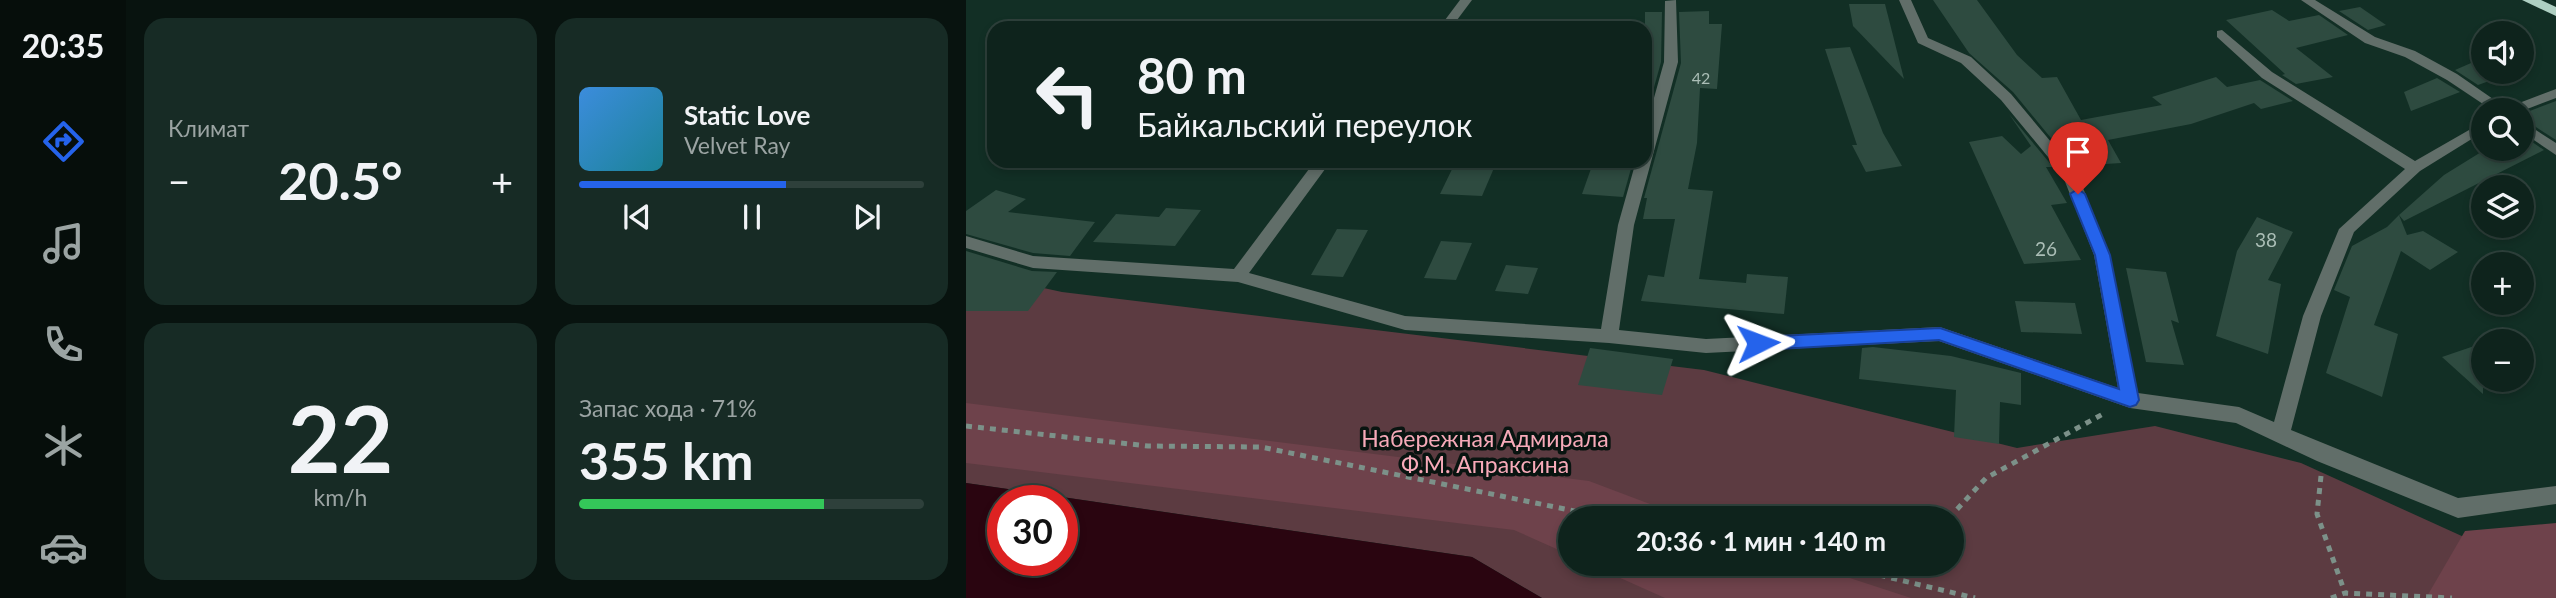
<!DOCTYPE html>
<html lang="ru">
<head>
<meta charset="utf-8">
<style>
	body { margin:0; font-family:Lato,sans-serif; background:#172b25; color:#f1f3f6; height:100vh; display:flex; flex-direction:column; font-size:26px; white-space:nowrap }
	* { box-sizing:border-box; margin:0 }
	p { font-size:23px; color:#9ba4a3 }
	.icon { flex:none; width:38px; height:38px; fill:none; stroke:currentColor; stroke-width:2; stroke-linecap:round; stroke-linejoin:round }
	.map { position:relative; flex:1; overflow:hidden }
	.side { display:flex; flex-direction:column; gap:18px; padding:18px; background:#08130f; width:840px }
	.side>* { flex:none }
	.guide { position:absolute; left:21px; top:21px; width:665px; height:147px; border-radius:21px; box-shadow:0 4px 10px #0003,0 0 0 2px #2e403b; background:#0e231c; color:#f1f3f6; overflow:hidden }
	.buttons { position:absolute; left:1505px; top:21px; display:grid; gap:14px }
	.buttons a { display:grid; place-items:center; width:63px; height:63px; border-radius:50%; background:#0e231c; box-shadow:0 4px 10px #0003,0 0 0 2px #2e403b; font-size:35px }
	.speed { position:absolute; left:21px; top:485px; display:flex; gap:14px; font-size:35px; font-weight:700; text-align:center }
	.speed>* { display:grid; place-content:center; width:91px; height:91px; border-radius:50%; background:#0e231c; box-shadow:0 4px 10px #0003,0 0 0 2px #2e403b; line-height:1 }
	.speed .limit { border:10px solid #d22; background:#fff; color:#111 }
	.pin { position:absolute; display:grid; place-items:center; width:60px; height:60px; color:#fff; margin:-72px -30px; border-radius:50% 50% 50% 0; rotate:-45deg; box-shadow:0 0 7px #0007 }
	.pin .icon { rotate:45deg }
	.me { position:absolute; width:77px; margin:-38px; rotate:87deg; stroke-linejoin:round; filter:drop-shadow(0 0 5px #0008) }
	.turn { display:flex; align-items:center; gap:24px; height:147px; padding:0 35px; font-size:32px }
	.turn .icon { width:91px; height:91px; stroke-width:2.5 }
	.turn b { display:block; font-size:49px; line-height:60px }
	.big { font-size:52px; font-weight:700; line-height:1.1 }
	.side .widget { flex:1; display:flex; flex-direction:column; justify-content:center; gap:10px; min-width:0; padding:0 24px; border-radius:21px; background:#172b25 }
	.side .dial { align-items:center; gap:0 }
	.dial b { font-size:91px; line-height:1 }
	.song { display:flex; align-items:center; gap:21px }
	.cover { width:84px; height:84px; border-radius:10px; background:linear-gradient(135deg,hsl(210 70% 55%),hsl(190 70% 35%)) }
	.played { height:7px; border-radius:4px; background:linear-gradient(90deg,#2563eb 60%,#2e403b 60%) }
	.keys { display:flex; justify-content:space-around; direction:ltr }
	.heat { display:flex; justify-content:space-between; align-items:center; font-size:38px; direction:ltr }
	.charge { height:10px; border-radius:5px; background:linear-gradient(90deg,#34c759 71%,#2e403b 0) }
	.side .tiles { flex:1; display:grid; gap:18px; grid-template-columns:repeat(2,1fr) }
	.trip { position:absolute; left:592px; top:506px; width:406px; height:70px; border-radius:35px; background:#0e231c; box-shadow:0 4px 10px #0003,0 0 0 2px #2e403b; font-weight:700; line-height:70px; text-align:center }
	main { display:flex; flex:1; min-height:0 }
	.dock { display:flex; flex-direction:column; width:126px; justify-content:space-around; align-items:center; background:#060e0b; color:#9ba4a3 }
	.dock .icon { width:49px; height:49px }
	.dock .active { color:#2563eb }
	.dock b { font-size:32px; color:#f1f3f6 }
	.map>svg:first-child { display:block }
</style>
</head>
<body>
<main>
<nav class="dock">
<b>20:35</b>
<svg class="icon active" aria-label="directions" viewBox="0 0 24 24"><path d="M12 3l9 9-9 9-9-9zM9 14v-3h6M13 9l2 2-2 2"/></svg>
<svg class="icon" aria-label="music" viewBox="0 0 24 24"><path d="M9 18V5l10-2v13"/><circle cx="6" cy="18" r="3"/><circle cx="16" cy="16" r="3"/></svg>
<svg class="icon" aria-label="phone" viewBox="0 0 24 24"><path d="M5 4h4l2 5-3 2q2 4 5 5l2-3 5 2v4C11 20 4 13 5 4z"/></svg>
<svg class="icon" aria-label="climate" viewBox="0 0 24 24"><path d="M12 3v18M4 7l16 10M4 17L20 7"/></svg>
<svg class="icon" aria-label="car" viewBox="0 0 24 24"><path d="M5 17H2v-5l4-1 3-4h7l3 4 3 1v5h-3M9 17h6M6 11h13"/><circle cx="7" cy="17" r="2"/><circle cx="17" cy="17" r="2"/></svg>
</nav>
<section class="side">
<div class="tiles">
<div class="widget"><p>Климат</p>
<div class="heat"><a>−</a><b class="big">20.5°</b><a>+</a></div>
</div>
<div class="widget">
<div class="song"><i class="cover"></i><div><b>Static Love</b><p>Velvet Ray</p></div></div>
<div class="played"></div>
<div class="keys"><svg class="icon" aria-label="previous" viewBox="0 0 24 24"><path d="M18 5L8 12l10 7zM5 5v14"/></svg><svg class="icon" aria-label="pause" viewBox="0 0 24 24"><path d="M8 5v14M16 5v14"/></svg><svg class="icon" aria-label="next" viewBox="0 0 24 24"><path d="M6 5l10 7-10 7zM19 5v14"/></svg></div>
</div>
<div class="widget dial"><b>22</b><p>km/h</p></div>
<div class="widget"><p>Запас хода · 71%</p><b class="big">355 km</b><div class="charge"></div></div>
</div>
</section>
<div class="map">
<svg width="1590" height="598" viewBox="0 0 1590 598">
	<rect width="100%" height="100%" fill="#122f25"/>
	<path fill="#5c3b41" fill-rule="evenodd" d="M 0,271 L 96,292 L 738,370 L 1051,448 L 1189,426 L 1335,463 L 1564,567 L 1590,598 L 576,598 L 506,557 L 0,483 ZM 604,518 L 985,518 L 985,564 L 604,564 Z"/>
	<g fill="#6e424b">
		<polygon points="0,403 623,481 721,518 604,518 604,555 548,530 0,463"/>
		<polygon points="1590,523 1590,598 1460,598 1499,531"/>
		<polygon points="623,564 841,564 945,598 699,598"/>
	</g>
	<path fill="#2a0510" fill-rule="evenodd" d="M 0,483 L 506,557 L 576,598 L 0,598 ZM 96,500 L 96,560 L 37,560 L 37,500 Z"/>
	<g fill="#2e4b40">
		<polygon points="967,0 1011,0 1051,55 1076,78 1091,77 1115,120 1196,105 1186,97 1250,77 1261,87 1294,80 1327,101 1295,109 1288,103 1225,124 1142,140 1155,163 1108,166 1047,92 1003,53"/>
		<polygon points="883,4 919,4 938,79 887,26"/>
		<polygon points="1394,7 1420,25 1402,30 1373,11"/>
		<polygon points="1306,10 1323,21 1353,15 1382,35 1330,48 1367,77 1330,84 1316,75 1319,74 1260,20"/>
		<polygon points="743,11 743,24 756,24 751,89 734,88 731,143 722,189 747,191 733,279 780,283 781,274 822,277 818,314 675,301 682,275 698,277 709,219 677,219 681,198 678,198 715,63 713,12"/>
		<polygon points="679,12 696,12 695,62 679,120"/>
		<polygon points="884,47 917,133 936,166 900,172 886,145 891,145 859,49"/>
		<polygon points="1512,60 1517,63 1517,72 1540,75 1512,85 1489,70"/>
		<polygon points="1471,78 1494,92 1445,111 1438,92"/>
		<polygon points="1590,101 1590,140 1556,118 1556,114"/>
		<polygon points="1043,114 1087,167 1080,167 1101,203 1085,205 1115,260 1058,264 1003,142 1036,136 1055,154 1065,146"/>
		<polygon points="1556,135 1578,150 1438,221 1433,215 1478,175 1520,149 1556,149"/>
		<polygon points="490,161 531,161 516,196 474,194"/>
		<polygon points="627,163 666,165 657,197 616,194"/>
		<polygon points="30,190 60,199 42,212 129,222 104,256 67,253 0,234 0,211"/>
		<polygon points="200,208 235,210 209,246 127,242 150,214 193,217"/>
		<polygon points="1433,215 1441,235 1457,231 1492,252 1464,270 1435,251 1408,325 1432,334 1416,397 1360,373 1384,297 1368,290 1386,246 1421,227"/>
		<polygon points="1291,217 1327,232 1302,280 1315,284 1302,354 1250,336 1271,251"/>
		<polygon points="371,229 402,230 377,277 345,275"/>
		<polygon points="475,241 506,243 490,280 458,278"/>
		<polygon points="0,251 66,271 91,272 62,311 0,311"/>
		<polygon points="540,265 572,268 562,294 529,291"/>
		<polygon points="1160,268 1200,272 1213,323 1205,320 1218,365 1180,362"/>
		<polygon points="1049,301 1109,303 1116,334 1055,332"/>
		<polygon points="1517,343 1517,394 1476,357"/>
		<polygon points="907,347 985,356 1055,373 1055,405 1034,402 1033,444 988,437 990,390 893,379 896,348"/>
		<polygon points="624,348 707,359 696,395 612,385"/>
	</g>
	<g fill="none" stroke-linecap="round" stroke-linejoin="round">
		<g stroke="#7c9189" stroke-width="5" stroke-dasharray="6 6" stroke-linecap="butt">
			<polyline points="0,426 182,446 295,447 643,518"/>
			<polyline points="1355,476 1351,514 1379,593"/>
			<polyline points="983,518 1020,478 1137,414"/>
			<polyline points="867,564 1009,598"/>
			<polyline points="930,576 942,564"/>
			<polyline points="1365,598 1379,593 1486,598"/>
		</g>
		<g fill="#616e69" fill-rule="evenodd">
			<polygon points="494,0 506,0 485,28 473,28"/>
			<polygon points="710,0 712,62 668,225 653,330 740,339 974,327 1152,388 1128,255 1096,174 1035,100 995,63 952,43 933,0 945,0 962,38 1005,57 1045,94 1111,173 1144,255 1172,393 1273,407 1308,422 1337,316 1373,229 1439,169 1296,78 1251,37 1251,31 1256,30 1306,72 1449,161 1517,122 1517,132 1454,171 1388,232 1355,316 1325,430 1492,498 1590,486 1590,504 1492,518 1351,461 1270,423 1164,408 973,341 740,353 643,343 439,330 272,282 67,268 0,248 0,236 67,256 268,269 349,161 365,161 283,273 439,316 635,329 652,225 670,161 679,161 679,130 698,62 699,1"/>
			<polygon points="1335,0 1349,0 1409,37 1449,51 1491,74 1540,108 1590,89 1590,98 1556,111 1526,110 1481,80 1439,57 1399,43"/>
			<polygon points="1556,121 1590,143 1590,155 1556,132"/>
		</g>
		<polygon fill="#aecfc2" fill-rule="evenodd" points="1556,0 1575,0 1590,7 1590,16"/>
	</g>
	<polygon fill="#2563eb" stroke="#184099" stroke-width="2" points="1112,189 1119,194 1144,255 1173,400 1170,405 1164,407 973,340 792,350 784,343 792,337 974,328 1153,389 1129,255 1104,194"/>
	<g text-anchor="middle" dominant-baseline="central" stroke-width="7" stroke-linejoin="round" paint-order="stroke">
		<g font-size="16" fill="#abbeb6">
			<text x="735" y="77">42</text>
		</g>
		<g font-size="19" fill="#abbeb6">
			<text x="1300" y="239">38</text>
			<text x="1080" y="248">26</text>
		</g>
		<g font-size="23" fill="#f7aab9" stroke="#081410">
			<text x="519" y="438">Набережная Адмирала<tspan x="519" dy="26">Ф.М. Апраксина</tspan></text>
		</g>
	</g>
</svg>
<div class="buttons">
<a><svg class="icon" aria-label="sound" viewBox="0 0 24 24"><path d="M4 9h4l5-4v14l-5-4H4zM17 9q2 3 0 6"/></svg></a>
<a><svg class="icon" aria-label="search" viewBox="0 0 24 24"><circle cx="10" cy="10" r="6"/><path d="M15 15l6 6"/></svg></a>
<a><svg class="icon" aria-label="layers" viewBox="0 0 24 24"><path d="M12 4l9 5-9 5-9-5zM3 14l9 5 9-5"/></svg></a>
<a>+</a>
<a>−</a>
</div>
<div class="speed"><div class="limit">30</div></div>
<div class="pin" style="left:1112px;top:194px;background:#d93025"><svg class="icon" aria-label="arrive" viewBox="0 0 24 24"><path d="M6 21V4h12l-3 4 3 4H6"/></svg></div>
<svg class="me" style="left:792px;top:343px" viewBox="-20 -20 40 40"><path d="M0-17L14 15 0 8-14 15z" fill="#2563eb" stroke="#fff" stroke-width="4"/></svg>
<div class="trip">20:36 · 1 мин · 140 m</div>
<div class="guide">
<div class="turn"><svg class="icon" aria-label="left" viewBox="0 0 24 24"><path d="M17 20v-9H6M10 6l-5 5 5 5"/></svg><div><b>80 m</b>Байкальский переулок</div></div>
</div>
</div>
</main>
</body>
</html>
